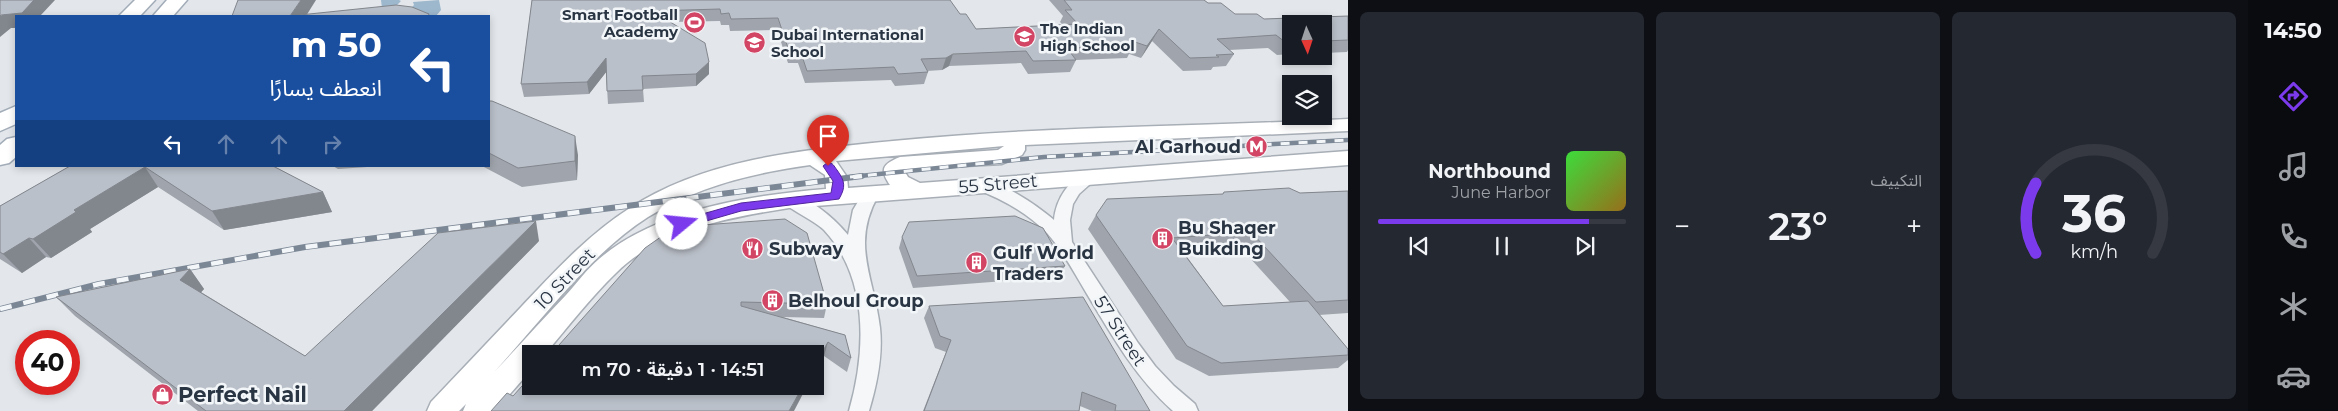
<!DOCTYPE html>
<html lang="ar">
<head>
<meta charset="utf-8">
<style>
	body { margin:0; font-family:Montserrat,"Noto Sans Arabic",sans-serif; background:#242831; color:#f1f3f6; direction:rtl; height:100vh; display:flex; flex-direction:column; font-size:19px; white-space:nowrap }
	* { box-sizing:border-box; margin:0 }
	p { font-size:16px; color:#9ea1a6 }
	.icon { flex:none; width:28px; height:28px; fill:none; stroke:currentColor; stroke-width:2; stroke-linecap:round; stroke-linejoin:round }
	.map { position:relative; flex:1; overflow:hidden; direction:ltr }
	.sheet { display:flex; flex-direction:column; gap:12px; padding:12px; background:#0d0f14; width:900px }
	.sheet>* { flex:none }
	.hud { position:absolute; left:15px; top:15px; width:475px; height:152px; border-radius:0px; box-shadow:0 2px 8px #0003; direction:rtl; background:#1a4fa0; color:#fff; overflow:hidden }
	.needle { width:32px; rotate:177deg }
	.buttons { position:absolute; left:1282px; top:15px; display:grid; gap:10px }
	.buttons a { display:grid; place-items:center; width:50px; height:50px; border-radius:0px; background:#171b24; box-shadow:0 2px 8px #0003; font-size:25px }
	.speed { position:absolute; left:15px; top:330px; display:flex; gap:10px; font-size:25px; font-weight:700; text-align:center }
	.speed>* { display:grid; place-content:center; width:65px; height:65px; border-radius:50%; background:#171b24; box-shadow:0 2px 8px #0003; line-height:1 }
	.speed .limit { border:8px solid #d22; background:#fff; color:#111 }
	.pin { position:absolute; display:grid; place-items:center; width:42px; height:42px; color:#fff; margin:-51px -21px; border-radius:50% 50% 50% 0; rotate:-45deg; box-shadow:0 0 5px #0007 }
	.pin .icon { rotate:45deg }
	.me { position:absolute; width:55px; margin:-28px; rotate:73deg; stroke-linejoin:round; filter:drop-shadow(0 0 4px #0008) }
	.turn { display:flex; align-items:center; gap:18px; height:105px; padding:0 25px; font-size:22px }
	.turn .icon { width:65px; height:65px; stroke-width:2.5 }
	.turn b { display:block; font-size:35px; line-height:42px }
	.lanes { display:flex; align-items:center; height:48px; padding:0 25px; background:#0003; justify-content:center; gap:25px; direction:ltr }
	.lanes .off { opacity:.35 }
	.big { font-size:38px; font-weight:600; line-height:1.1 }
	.sheet .card { flex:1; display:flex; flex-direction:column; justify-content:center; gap:8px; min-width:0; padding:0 18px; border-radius:8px; background:#242831 }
	.sheet .dial { align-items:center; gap:0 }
	.dial svg { height:130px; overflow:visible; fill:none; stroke:#363941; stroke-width:7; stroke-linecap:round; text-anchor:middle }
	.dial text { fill:#f1f3f6; stroke:none }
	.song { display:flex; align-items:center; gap:15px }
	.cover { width:60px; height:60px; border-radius:8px; background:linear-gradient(135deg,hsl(120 70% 55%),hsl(40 70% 35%)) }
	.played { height:5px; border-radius:2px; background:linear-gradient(90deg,#7c3aed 85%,#363941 85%) }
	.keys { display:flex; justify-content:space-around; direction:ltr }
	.heat { display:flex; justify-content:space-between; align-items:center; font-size:28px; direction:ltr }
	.sheet .tiles { flex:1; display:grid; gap:12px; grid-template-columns:repeat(3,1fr) }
	.trip { position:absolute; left:522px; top:345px; width:302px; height:50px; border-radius:0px; background:#171b24; box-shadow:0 2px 8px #0003; font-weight:600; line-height:50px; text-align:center; direction:rtl }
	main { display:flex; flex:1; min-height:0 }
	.menu { display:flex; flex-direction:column; width:90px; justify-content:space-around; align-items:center; background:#090b0e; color:#9ea1a6 }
	.menu .icon { width:35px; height:35px }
	.menu .active { color:#7c3aed }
	.menu b { font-size:22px; color:#f1f3f6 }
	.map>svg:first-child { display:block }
</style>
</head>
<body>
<main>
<nav class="menu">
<b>14:50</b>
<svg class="icon active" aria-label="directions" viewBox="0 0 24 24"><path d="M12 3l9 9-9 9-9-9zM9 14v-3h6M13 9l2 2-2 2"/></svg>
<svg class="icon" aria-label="music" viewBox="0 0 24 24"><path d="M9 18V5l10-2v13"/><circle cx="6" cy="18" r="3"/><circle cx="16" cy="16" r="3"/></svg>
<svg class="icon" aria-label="phone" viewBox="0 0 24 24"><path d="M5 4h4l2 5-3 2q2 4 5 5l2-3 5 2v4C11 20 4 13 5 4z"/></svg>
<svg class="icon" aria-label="climate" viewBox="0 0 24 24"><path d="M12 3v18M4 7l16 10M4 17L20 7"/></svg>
<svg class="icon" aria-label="car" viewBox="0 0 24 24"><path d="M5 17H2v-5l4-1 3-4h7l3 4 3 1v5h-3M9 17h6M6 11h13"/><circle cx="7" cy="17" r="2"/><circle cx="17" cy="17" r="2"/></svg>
</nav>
<section class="sheet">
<div class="tiles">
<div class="card dial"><svg viewBox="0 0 100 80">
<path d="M14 69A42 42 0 1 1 86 69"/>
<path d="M14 69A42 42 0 0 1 14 26" stroke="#7c3aed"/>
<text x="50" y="56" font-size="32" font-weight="700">36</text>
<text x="50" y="72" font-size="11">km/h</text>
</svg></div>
<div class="card"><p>التكييف</p>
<div class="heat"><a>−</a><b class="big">23°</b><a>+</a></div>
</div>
<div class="card">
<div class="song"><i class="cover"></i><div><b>Northbound</b><p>June Harbor</p></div></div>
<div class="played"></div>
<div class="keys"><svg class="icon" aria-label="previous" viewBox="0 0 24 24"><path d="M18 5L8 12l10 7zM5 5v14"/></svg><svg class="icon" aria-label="pause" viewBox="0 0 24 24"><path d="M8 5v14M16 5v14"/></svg><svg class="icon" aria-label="next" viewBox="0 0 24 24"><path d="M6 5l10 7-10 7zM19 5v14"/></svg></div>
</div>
</div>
</section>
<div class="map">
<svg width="1348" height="411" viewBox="0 0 1348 411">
	<rect width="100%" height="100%" fill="#e3e7eb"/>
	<polygon fill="#9db7cc" points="381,0 399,0 401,1 396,6 411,8 414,5 413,2 439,0 441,10 436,16 383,16"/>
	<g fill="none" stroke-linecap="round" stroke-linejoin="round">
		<defs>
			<g id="street">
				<path d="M 1090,172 L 1096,173 L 1098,177 L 1079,194 L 1073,204 L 1070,220 L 1072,242 L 1138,343 L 1155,366 L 1174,386 L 1195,404 L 1198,411 L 1173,411 C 1136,378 1112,336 1087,294 C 1075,274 1063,251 1047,233 C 1028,213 1002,199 976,189 L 974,185 L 976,181 C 996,176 1039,207 1054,220 C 1056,199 1069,178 1090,172 Z"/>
				<path d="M 871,188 L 877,190 L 879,194 C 850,244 874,276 880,328 C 883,356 877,384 869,411 L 849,411 C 866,352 869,278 824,230 C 814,220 786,208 781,200 L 783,196 C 804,190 836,220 848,235 L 853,210 L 865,190 Z"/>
			</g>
			<path id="secondary" d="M 1348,119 L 1348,131 L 1025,145 L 1025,150 L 1022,155 L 1002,164 L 910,169 L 905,172 L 908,177 L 920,183 L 1348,151 L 1348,165 L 789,208 C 732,217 658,230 616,273 C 590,298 568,327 545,354 L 531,354 L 531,370 L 495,411 L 463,411 L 466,404 L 459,411 L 427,411 L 431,402 C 461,370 492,338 522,306 C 555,271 589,234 630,208 C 707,158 804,150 893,141 C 1044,126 1196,127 1348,119 ZM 1004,146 L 998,150 L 900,157 C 883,164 879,169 890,185 L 848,188 L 847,177 L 836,161 ZM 810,165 L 825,175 L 826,189 C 753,195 657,209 599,259 C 587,269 577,283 566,295 C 542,320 519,346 495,371 C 542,320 590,254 648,217 C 698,186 753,173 810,165 Z"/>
			<g id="primary">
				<polygon points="135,0 155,0 140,16 119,16"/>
				<polygon points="167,0 187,0 173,16 153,16"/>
				<polygon points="16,106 16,124 0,131 0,113"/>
				<polygon points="16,137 16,157 9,163 0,165 0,145 7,139"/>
			</g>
		</defs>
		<use href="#street" stroke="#a8aeb6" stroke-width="3"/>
		<use href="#secondary" stroke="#a8aeb6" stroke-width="3"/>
		<use href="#primary" stroke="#a2acb8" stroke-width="3"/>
		<use href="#street" fill="#f6f7f9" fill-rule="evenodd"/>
		<use href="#secondary" fill="#fff" fill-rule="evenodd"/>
		<use href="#primary" fill="#fff" fill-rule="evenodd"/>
		<defs>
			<polyline id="rail-far1" points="850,177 1044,157 1348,140"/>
			<polyline id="rail" points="0,309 99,284 305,247 862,176"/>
		</defs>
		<use href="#rail-far1" stroke="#7c8796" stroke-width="4.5"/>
		<use href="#rail" stroke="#7c8796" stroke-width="6"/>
		<use href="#rail-far1" stroke="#f3f6f8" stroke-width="3" stroke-dasharray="9" stroke-linecap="butt"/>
		<use href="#rail" stroke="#f3f6f8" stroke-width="4.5" stroke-dasharray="12" stroke-linecap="butt"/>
	</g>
	<g fill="#a0a5ad" fill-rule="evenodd">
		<polygon points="532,0 960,14 976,29 1063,25 1060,22 1063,16 1049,0 1204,0 1208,3 1235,14 1264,19 1348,16 1348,50 1347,52 1324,53 1324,24 1291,24 1291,54 1277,55 1268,48 1229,50 1234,54 1226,66 1213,67 1211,70 1183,71 1152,41 1141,58 1129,54 1127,58 1076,60 1070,72 1028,74 1021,63 949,66 942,70 927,71 928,72 924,84 895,86 891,80 805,83 798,63 788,63 777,30 730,31 729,25 721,25 720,21 671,22 709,74 696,86 643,89 644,102 608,104 606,72 589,94 524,97 521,84"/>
		<polygon points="489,101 578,155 577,180 522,187 482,166 489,166"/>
		<polygon points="70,166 273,166 323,192 332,212 224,230 158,187 90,229 92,232 51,258 46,257 22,273 0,259 0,206"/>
		<polygon points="333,166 382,166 338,169"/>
		<path d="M 1348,191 L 1348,313 L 1319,315 L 1348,349 L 1348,360 L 1338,368 L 1209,376 L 1176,359 L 1088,229 L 1096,215 L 1222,195 L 1224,192 L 1300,193 ZM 1239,246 L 1290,302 L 1223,306 L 1182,250 Z"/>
		<polygon points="902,237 1065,266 1058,277 913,288 899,248"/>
		<polygon points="539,241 372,411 198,411 75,316 56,297 190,269 204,289 201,292 305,356"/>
		<polygon points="645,248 827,304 824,318 783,317 845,335 851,358 847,372 824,356 816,370 816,354"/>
		<polygon points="929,306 1150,411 1092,411 1080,406 1079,411 923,411 946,352 935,348 924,318"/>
	</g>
	<g fill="#82868d">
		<polygon points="34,0 55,0 40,16 16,16 16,28 11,28 0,37 0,16"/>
		<polygon points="301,0 316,0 306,16 290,16"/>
		<polygon points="1159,29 1152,41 1141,58 1147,46"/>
		<polygon points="953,54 949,66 942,70 946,58"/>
		<polygon points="606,58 607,71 589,94 587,82"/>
		<polygon points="709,62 709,74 696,86 696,74"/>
		<polygon points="575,136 578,155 577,180 575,161"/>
		<polygon points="145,167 158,187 90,229 92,232 51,258 33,239 74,210"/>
		<polygon points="323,192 332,212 224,230 212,211"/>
		<polygon points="536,221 539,241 372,411 344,411"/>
		<polygon points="29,238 46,257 22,273 3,254"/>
		<polygon points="190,269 204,289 195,299 180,280"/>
		<polygon points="828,342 824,356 816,370 816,363"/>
		<polygon points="803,386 807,386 794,411 789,411"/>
	</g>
	<g fill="#bac0c9" stroke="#82868d">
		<polygon points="0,0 34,0 22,13 1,15 0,16"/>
		<polygon points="238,0 301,0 290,16 396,5 412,7 429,14 428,16 232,16"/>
		<polygon points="532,0 950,0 960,14 966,14 976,29 1078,24 1065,10 1072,10 1064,0 1204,0 1208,3 1221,3 1235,14 1257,14 1264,19 1348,16 1348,40 1324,41 1324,24 1291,24 1291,42 1285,42 1276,35 1217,39 1234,54 1216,55 1219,57 1190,58 1159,29 1147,46 1135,42 1133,46 1067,48 1076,60 1033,61 1026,51 953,54 946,58 921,59 928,72 898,74 894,67 807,71 800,50 789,51 778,18 731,19 729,13 721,14 720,9 652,11 705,43 709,62 696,74 642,76 643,90 607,91 606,58 587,82 521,84"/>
		<polygon points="489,101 492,101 575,136 575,161 518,168 489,153"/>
		<polygon points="70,166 273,166 323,192 212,211 145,167 74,210 76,212 33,239 29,238 3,254 0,252 0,206"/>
		<polygon points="1289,188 1300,193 1348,191 1348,300 1316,302 1251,232 1172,238 1223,306 1308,301 1348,349 1348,355 1221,363 1187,346 1096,215 1107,199 1223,194 1224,192"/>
		<polygon points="1015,216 1043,228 1065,266 917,276 902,237 909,222"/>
		<polygon points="785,219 807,233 827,304 741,302 741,306 845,335 851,358 828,342 816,363 816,354 551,354 645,248 675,227"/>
		<polygon points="536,221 344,411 206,411 56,297 190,269 180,280 305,356 438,233"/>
		<polygon points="1083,297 1150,411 1115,411 1116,405 1082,392 1079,411 924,411 951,340 940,336 929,306"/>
		<polygon points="531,376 531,386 803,386 789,411 491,411 507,393 513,396"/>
	</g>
	<path fill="#7c3aed" stroke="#51269a" d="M 828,162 C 833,163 834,166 837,170 C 845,181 846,187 839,199 L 741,211 L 682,228 L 676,224 L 678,221 L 741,203 L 831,193 L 833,181 L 823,166 Z"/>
	<defs>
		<symbol id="stadium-disc" viewBox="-11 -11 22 22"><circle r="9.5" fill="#d34564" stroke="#f3f6f8"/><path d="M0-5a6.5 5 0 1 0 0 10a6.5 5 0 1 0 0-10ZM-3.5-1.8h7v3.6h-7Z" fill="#fff"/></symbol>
		<symbol id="school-disc" viewBox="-11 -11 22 22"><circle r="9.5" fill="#d34564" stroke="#f3f6f8"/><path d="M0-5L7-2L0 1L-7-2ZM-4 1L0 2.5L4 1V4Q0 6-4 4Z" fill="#fff"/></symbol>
		<symbol id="metro-disc" viewBox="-11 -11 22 22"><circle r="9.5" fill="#d34564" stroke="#f3f6f8"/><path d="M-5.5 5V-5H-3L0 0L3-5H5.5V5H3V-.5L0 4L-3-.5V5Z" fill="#fff"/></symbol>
		<symbol id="building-disc" viewBox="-11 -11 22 22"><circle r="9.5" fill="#d34564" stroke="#f3f6f8"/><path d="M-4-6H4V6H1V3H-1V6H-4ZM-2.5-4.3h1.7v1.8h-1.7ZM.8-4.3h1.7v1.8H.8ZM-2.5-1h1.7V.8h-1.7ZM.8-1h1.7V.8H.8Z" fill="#fff"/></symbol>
		<symbol id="restaurant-disc" viewBox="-11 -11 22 22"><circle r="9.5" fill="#d34564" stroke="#f3f6f8"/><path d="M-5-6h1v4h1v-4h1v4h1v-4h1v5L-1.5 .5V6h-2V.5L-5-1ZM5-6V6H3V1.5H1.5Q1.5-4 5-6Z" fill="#fff"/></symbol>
		<symbol id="shop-disc" viewBox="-11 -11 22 22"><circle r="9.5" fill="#d34564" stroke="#f3f6f8"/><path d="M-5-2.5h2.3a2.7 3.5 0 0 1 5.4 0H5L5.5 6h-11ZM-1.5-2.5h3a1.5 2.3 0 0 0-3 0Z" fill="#fff"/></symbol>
	</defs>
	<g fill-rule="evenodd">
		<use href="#stadium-disc" x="682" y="10" width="25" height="25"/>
		<use href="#school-disc" x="1012" y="24" width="25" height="25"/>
		<use href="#school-disc" x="742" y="30" width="25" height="25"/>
		<use href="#metro-disc" x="1244" y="134" width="25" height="25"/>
		<use href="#building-disc" x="1150" y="226" width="25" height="25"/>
		<use href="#restaurant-disc" x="740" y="236" width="25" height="25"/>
		<use href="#building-disc" x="964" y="250" width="25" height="25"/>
		<use href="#building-disc" x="760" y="288" width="25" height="25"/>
		<use href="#shop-disc" x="150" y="382" width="25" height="25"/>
	</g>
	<g text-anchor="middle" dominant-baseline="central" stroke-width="5" stroke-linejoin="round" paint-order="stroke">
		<g font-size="15" font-weight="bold" fill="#2a3544" stroke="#f3f6f8" text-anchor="start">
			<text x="678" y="14" text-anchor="end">Smart Football<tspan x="678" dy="17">Academy</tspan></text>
			<text x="1040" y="28">The Indian<tspan x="1040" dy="17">High School</tspan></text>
			<text x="771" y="34">Dubai International<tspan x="771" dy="17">School</tspan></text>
		</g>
		<g font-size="18" font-weight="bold" fill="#2a3544" stroke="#f3f6f8" text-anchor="start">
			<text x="1241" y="147" text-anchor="end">Al Garhoud</text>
			<text x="1178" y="228">Bu Shaqer<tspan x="1178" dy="21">Buikding</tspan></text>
			<text x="769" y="249">Subway</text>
			<text x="993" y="253">Gulf World<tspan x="993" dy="21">Traders</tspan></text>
			<text x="788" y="301">Belhoul Group</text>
		</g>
		<g font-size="18" fill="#2a3544" stroke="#f3f6f8">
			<text transform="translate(998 184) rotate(-5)">55 Street</text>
			<text transform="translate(565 279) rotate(-46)">10 Street</text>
			<text transform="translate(1120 331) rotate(57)">57 Street</text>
		</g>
		<g font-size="21" font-weight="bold" fill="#2a3544" stroke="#f3f6f8" text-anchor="start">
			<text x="178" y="394">Perfect Nail</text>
		</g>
	</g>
</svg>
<div class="buttons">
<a><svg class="needle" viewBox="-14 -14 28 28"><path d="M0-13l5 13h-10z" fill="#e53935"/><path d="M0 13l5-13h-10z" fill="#9ea1a6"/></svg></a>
<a><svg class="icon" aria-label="layers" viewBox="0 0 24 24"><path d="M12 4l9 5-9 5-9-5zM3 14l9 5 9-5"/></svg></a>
</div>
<div class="speed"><div class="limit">40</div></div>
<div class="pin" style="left:828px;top:166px;background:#d93025"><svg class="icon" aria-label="arrive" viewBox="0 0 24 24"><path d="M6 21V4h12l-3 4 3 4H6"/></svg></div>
<svg class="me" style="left:682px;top:224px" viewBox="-20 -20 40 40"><circle r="19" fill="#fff"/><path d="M0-13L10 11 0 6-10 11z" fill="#7c3aed"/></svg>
<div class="trip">14:51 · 1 دقيقة · 70 m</div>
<div class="hud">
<div class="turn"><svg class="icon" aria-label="left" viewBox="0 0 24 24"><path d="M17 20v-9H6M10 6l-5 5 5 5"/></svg><div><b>50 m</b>انعطف يسارًا</div></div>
<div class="lanes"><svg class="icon" aria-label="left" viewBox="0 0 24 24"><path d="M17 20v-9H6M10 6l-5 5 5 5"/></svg><svg class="icon off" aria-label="ahead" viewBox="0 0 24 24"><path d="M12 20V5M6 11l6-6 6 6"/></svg><svg class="icon off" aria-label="ahead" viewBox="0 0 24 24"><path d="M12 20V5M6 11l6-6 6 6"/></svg><svg class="icon off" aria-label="right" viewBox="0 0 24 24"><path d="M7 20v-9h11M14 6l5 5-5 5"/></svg></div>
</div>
</div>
</main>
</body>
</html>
